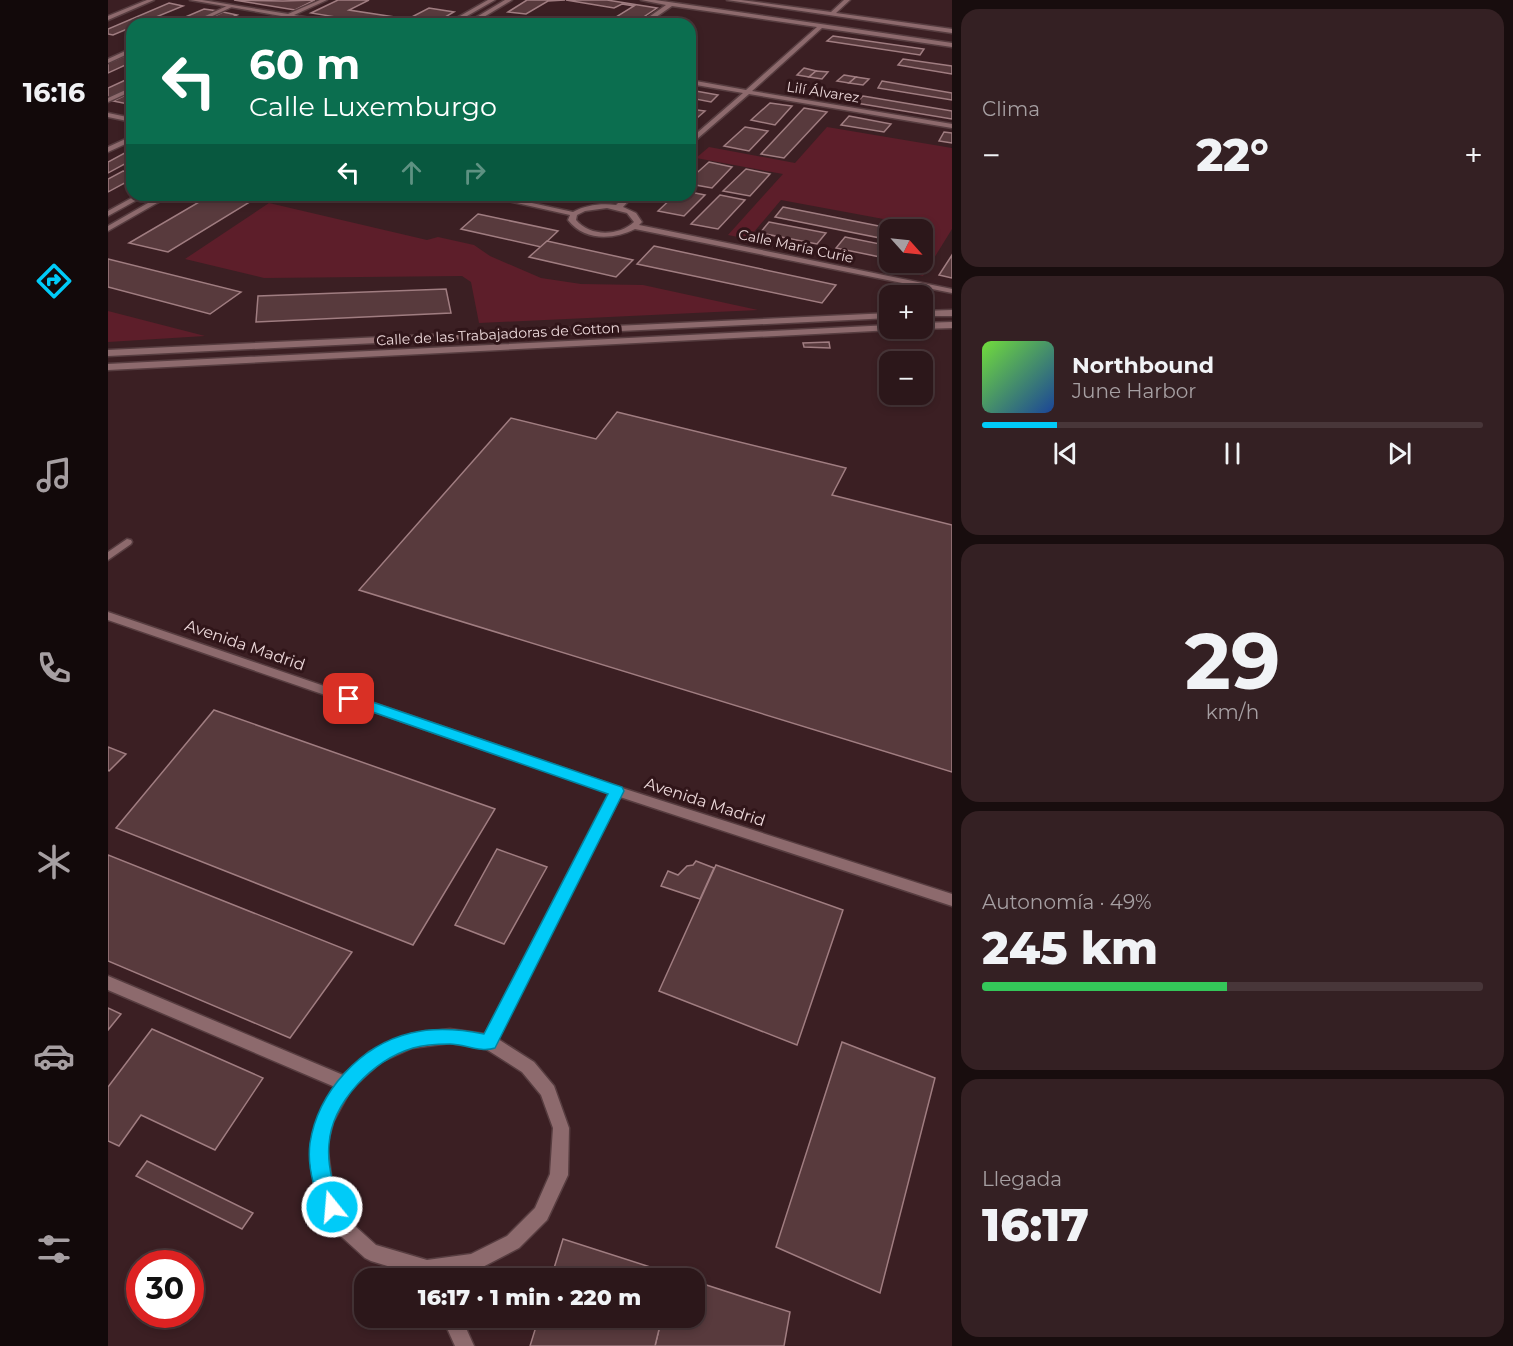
<!DOCTYPE html>
<html lang="es">
<head>
<meta charset="utf-8">
<style>
	body { margin:0; font-family:Montserrat,sans-serif; background:#342023; color:#f1f3f6; height:100vh; display:flex; flex-direction:column; font-size:22px; white-space:nowrap }
	* { box-sizing:border-box; margin:0 }
	p { font-size:20px; color:#a69fa2 }
	.icon { flex:none; width:33px; height:33px; fill:none; stroke:currentColor; stroke-width:2; stroke-linecap:round; stroke-linejoin:round }
	.map { position:relative; flex:1; overflow:hidden }
	.side { display:flex; flex-direction:column; gap:9px; padding:9px; background:#180d0e; width:561px }
	.side>* { flex:none }
	.banner { position:absolute; left:18px; top:18px; width:570px; height:183px; border-radius:18px; box-shadow:0 3px 9px #0003,0 0 0 2px #483639; background:#0b6e4f; color:#fff; overflow:hidden }
	.needle { width:39px; rotate:117deg }
	.fabs { position:absolute; left:771px; top:219px; display:grid; gap:12px }
	.fabs a { display:grid; place-items:center; width:54px; height:54px; border-radius:12px; background:#2c171a; box-shadow:0 3px 9px #0003,0 0 0 2px #483639; font-size:30px }
	.speed { position:absolute; left:18px; top:1250px; display:flex; gap:12px; font-size:30px; font-weight:700; text-align:center }
	.speed>* { display:grid; place-content:center; width:78px; height:78px; border-radius:50%; background:#2c171a; box-shadow:0 3px 9px #0003,0 0 0 2px #483639; line-height:1 }
	.speed .limit { border:9px solid #d22; background:#fff; color:#111 }
	.pin { position:absolute; display:grid; place-items:center; width:51px; height:51px; color:#fff; margin:-26px; border-radius:12px; box-shadow:0 3px 9px #0006 }
	.me { position:absolute; width:66px; margin:-33px; rotate:343deg; stroke-linejoin:round; filter:drop-shadow(0 0 4px #0008) }
	.turn { display:flex; align-items:center; gap:21px; height:126px; padding:0 24px; font-size:27px }
	.turn .icon { width:78px; height:78px; stroke-width:2.5 }
	.turn b { display:block; font-size:42px; line-height:51px }
	.lanes { display:flex; align-items:center; height:57px; padding:0 24px; background:#0003; justify-content:center; gap:30px; direction:ltr }
	.lanes .off { opacity:.35 }
	.big { font-size:45px; font-weight:800; line-height:1.1 }
	.side .widget { flex:1; display:flex; flex-direction:column; justify-content:center; gap:9px; min-width:0; padding:0 21px; border-radius:18px; background:#342023 }
	.side .dial { align-items:center; gap:0 }
	.dial b { font-size:78px; line-height:1 }
	.song { display:flex; align-items:center; gap:18px }
	.cover { width:72px; height:72px; border-radius:9px; background:linear-gradient(135deg,hsl(100 70% 55%),hsl(220 70% 35%)) }
	.played { height:6px; border-radius:3px; background:linear-gradient(90deg,#00cbf8 15%,#483639 15%) }
	.keys { display:flex; justify-content:space-around; direction:ltr }
	.heat { display:flex; justify-content:space-between; align-items:center; font-size:33px; direction:ltr }
	.charge { height:9px; border-radius:4px; background:linear-gradient(90deg,#34c759 49%,#483639 0) }
	.trip { position:absolute; left:246px; top:1268px; width:351px; height:60px; border-radius:18px; background:#2c171a; box-shadow:0 3px 9px #0003,0 0 0 2px #483639; font-weight:800; line-height:60px; text-align:center }
	main { display:flex; flex:1; min-height:0 }
	.tabs { display:flex; flex-direction:column; width:108px; justify-content:space-around; align-items:center; background:#12090a; color:#a69fa2 }
	.tabs .icon { width:42px; height:42px }
	.tabs .on { color:#00cbf8 }
	.tabs b { font-size:27px; color:#f1f3f6 }
	.map>svg:first-child { display:block }
</style>
</head>
<body>
<main>
<nav class="tabs">
<b>16:16</b>
<svg class="icon on" aria-label="directions" viewBox="0 0 24 24"><path d="M12 3l9 9-9 9-9-9zM9 14v-3h6M13 9l2 2-2 2"/></svg>
<svg class="icon" aria-label="music" viewBox="0 0 24 24"><path d="M9 18V5l10-2v13"/><circle cx="6" cy="18" r="3"/><circle cx="16" cy="16" r="3"/></svg>
<svg class="icon" aria-label="phone" viewBox="0 0 24 24"><path d="M5 4h4l2 5-3 2q2 4 5 5l2-3 5 2v4C11 20 4 13 5 4z"/></svg>
<svg class="icon" aria-label="climate" viewBox="0 0 24 24"><path d="M12 3v18M4 7l16 10M4 17L20 7"/></svg>
<svg class="icon" aria-label="car" viewBox="0 0 24 24"><path d="M5 17H2v-5l4-1 3-4h7l3 4 3 1v5h-3M9 17h6M6 11h13"/><circle cx="7" cy="17" r="2"/><circle cx="17" cy="17" r="2"/></svg>
<svg class="icon" aria-label="filters" viewBox="0 0 24 24"><path d="M4 7h16M4 17h16"/><circle cx="9" cy="7" r="2"/><circle cx="15" cy="17" r="2"/></svg>
</nav>
<div class="map">
<svg width="844" height="1346" viewBox="0 0 844 1346">
	<rect width="100%" height="100%" fill="#3b1f23"/>
	<g fill="#5d1e2a">
		<polygon points="719,127 844,148 844,229 815,276 795,271 801,263 814,262 815,243 824,228 673,200 640,239 620,235 675,174 588,158 601,147 687,163"/>
		<polygon points="161,203 319,240 330,237 366,245 382,256 433,278 473,284 535,285 650,310 371,323 363,282 354,276 156,278 77,259"/>
		<polygon points="0,311 97,336 0,342"/>
	</g>
	<g fill="#583a3d" stroke="#a07d81" stroke-width="1.5">
		<polygon points="126,0 175,1 207,0 187,10"/>
		<polygon points="230,0 261,0 241,10 300,19 321,8 346,12 325,24 270,24 203,13"/>
		<polygon points="419,0 457,0 440,1 418,14 400,12"/>
		<polygon points="458,0 499,0 549,8 525,24 503,20 526,6 514,4 506,8"/>
		<polygon points="61,3 75,6 31,24 24,24 24,27 5,35 0,34 0,29"/>
		<polygon points="96,9 110,11 81,24 61,24"/>
		<polygon points="115,12 129,15 108,24 89,24"/>
		<polygon points="725,36 816,49 812,55 719,41"/>
		<polygon points="21,54 24,54 24,62 0,73 0,63"/>
		<polygon points="795,59 844,66 844,74 790,65"/>
		<polygon points="696,68 708,71 701,77 689,75"/>
		<polygon points="708,71 720,72 714,79 701,77"/>
		<polygon points="736,75 748,77 741,83 729,81"/>
		<polygon points="24,77 24,87 0,98 0,88"/>
		<polygon points="748,77 761,79 755,85 741,83"/>
		<polygon points="774,81 844,93 844,100 770,88"/>
		<polygon points="582,90 610,95 603,102 582,98"/>
		<polygon points="24,92 24,102 20,104 5,101"/>
		<polygon points="755,96 844,111 844,119 748,103"/>
		<polygon points="662,103 684,106 667,125 643,120"/>
		<polygon points="696,108 719,112 676,158 653,154"/>
		<polygon points="582,109 597,111 589,118 582,117"/>
		<polygon points="741,116 783,124 776,132 733,125"/>
		<polygon points="637,127 660,131 641,151 616,146"/>
		<polygon points="836,132 844,133 844,143 831,141"/>
		<polygon points="24,149 24,160 0,173 0,162"/>
		<polygon points="601,162 624,167 604,188 582,184 582,179"/>
		<polygon points="638,169 662,174 642,196 615,191"/>
		<polygon points="15,171 24,173 24,179 0,192 0,179"/>
		<polygon points="582,192 597,195 576,216 550,211 567,195 582,195"/>
		<polygon points="103,195 153,195 60,252 21,243"/>
		<polygon points="612,195 637,200 610,229 583,224"/>
		<polygon points="675,207 791,230 782,230 782,240 667,217"/>
		<polygon points="370,214 450,231 433,247 353,229"/>
		<polygon points="661,222 718,233 709,244 652,233"/>
		<polygon points="737,237 782,246 782,259 728,248"/>
		<polygon points="439,241 525,260 508,277 421,257"/>
		<polygon points="546,246 728,285 714,303 529,264"/>
		<polygon points="844,255 844,278 831,275"/>
		<polygon points="0,259 133,292 102,314 0,287"/>
		<polygon points="338,289 343,313 148,322 150,296"/>
		<polygon points="721,342 722,348 696,347 695,343"/>
		<polygon points="509,412 738,468 724,495 844,525 844,772 251,590 403,418 488,439"/>
		<polygon points="106,710 387,809 305,945 8,828"/>
		<polygon points="0,747 18,754 1,771 0,770"/>
		<polygon points="389,849 439,867 396,944 347,925"/>
		<polygon points="0,855 244,952 182,1038 0,961"/>
		<polygon points="588,861 606,868 592,899 553,886 560,871 570,875 579,866 585,865"/>
		<polygon points="608,865 735,910 689,1045 551,991"/>
		<polygon points="0,1008 13,1014 0,1030"/>
		<polygon points="44,1029 155,1078 107,1150 33,1115 11,1146 0,1141 0,1087"/>
		<polygon points="734,1042 827,1078 772,1293 668,1247"/>
		<polygon points="39,1161 145,1213 134,1229 28,1176"/>
		<polygon points="455,1239 564,1274 563,1278 443,1278"/>
		<polygon points="586,1281 682,1312 676,1346 547,1346 554,1317 586,1317"/>
		<polygon points="431,1317 554,1317 547,1346 422,1346"/>
	</g>
	<g fill="none" stroke-linecap="round" stroke-linejoin="round">
		<defs>
			<g id="pedestrian">
				<polygon points="121,5 126,6 87,24 80,24"/>
				<polygon points="178,15 183,16 167,24 159,24"/>
				<polygon points="24,48 24,52 0,63 0,59"/>
				<polygon points="24,87 24,91 0,102 0,98"/>
				<polygon points="24,136 24,141 0,152 0,147"/>
			</g>
			<g id="minor">
				<polygon points="39,0 46,0 0,20 0,16"/>
				<polygon points="82,0 94,0 180,14 212,0 219,0 186,15 232,24 219,24"/>
				<polygon points="380,0 387,0 345,24 338,24"/>
				<polygon points="397,0 404,0 364,24 357,24"/>
				<polygon points="533,0 547,0 844,43 844,47 714,28 644,91 844,124 844,128 641,94 582,145 582,139 635,93 582,84 582,80 638,90 709,27 564,6 538,24 531,24 558,5"/>
				<polygon points="619,0 633,0 723,12 736,0 742,0 728,13 844,29 844,33"/>
				<polygon points="0,113 24,118 24,122 0,117"/>
				<polygon points="29,195 38,195 0,216 0,211"/>
				<polygon points="54,195 63,195 0,231 0,226"/>
				<path d="M 373,195 L 387,195 L 465,212 C 477,205 494,203 508,205 L 518,195 L 526,195 L 515,207 L 528,213 L 534,222 L 531,225 L 844,289 L 844,293 L 527,229 C 505,240 476,241 460,220 L 462,215 ZM 499,208 L 519,213 L 526,222 C 511,236 482,237 468,220 L 469,215 L 477,211 Z"/>
				<polygon points="814,297 818,301 814,303"/>
				<polygon points="19,539 23,540 24,542 23,544 0,560 0,552"/>
				<path d="M 0,612 L 514,788 L 844,894 L 844,906 L 512,797 L 390,1039 L 426,1062 L 446,1086 L 461,1128 L 460,1175 L 439,1220 L 411,1248 L 365,1272 L 319,1278 L 263,1261 L 257,1258 L 225,1229 L 207,1191 L 203,1145 L 209,1120 L 227,1087 L 0,990 L 0,976 L 235,1075 L 261,1052 L 303,1034 L 342,1029 L 377,1034 L 501,793 L 0,620 ZM 342,1043 L 378,1049 L 414,1072 L 433,1095 L 445,1128 L 442,1174 L 427,1208 L 399,1236 L 363,1254 L 319,1260 L 268,1245 L 237,1217 L 225,1190 L 219,1145 L 225,1122 L 243,1089 L 273,1062 L 304,1048 Z"/>
				<polygon points="334,1317 353,1317 366,1346 347,1346"/>
			</g>
			<g id="tertiary">
				<polygon points="844,310 844,316 814,316 814,311"/>
				<polygon points="782,313 782,318 0,356 0,350"/>
				<polygon points="844,322 844,328 814,329 814,323"/>
				<polygon points="782,325 782,328 786,328 785,330 0,370 0,364"/>
			</g>
		</defs>
		<use href="#pedestrian" stroke="#573d40" stroke-width="3"/>
		<use href="#minor" stroke="#573d40" stroke-width="3"/>
		<use href="#tertiary" stroke="#573d40" stroke-width="3"/>
		<use href="#pedestrian" fill="#8d6a6d" fill-rule="evenodd"/>
		<use href="#minor" fill="#8d6a6d" fill-rule="evenodd"/>
		<use href="#tertiary" fill="#8d6a6d" fill-rule="evenodd"/>
	</g>
	<path fill="#00cbf8" stroke="#0084a1" stroke-width="1.5" d="M 241,694 L 514,787 L 516,791 L 387,1048 C 372,1053 357,1044 342,1044 C 331,1044 315,1045 305,1048 C 265,1060 224,1102 221,1144 C 219,1165 226,1189 234,1207 L 231,1214 L 224,1217 L 217,1214 C 207,1193 199,1166 202,1143 C 210,1092 252,1045 303,1033 C 328,1027 351,1029 376,1034 L 500,794 L 236,702 L 234,699 L 236,695 Z"/>
	<g text-anchor="middle" dominant-baseline="central" stroke-width="6" stroke-linejoin="round" paint-order="stroke">
		<g font-size="14" fill="#ecd8da" stroke="#301519">
			<text transform="translate(715 92) rotate(9)">Lilí Álvarez</text>
			<text transform="translate(688 246) rotate(12)">Calle María Curie</text>
			<text transform="translate(390 334) rotate(-3)">Calle de las Trabajadoras de Cotton</text>
		</g>
		<g font-size="16" fill="#ecd8da" stroke="#301519">
			<text transform="translate(137 645) rotate(19)">Avenida Madrid</text>
			<text transform="translate(597 802) rotate(18)">Avenida Madrid</text>
		</g>
	</g>
</svg>
<div class="fabs">
<a><svg class="needle" viewBox="-14 -14 28 28"><path d="M0-13l5 13h-10z" fill="#e53935"/><path d="M0 13l5-13h-10z" fill="#a69fa2"/></svg></a>
<a>+</a>
<a>−</a>
</div>
<div class="speed"><div class="limit">30</div></div>
<div class="pin" style="left:241px;top:699px;background:#d93025"><svg class="icon" aria-label="arrive" viewBox="0 0 24 24"><path d="M6 21V4h12l-3 4 3 4H6"/></svg></div>
<svg class="me" style="left:224px;top:1207px" viewBox="-20 -20 40 40"><circle r="17" fill="#00cbf8" stroke="#fff" stroke-width="3"/><path d="M0-11L8 9 0 5-8 9z" fill="#fff"/></svg>
<div class="trip">16:17 · 1 min · 220 m</div>
<div class="banner">
<div class="turn"><svg class="icon" aria-label="left" viewBox="0 0 24 24"><path d="M17 20v-9H6M10 6l-5 5 5 5"/></svg><div><b>60 m</b>Calle Luxemburgo</div></div>
<div class="lanes"><svg class="icon" aria-label="left" viewBox="0 0 24 24"><path d="M17 20v-9H6M10 6l-5 5 5 5"/></svg><svg class="icon off" aria-label="ahead" viewBox="0 0 24 24"><path d="M12 20V5M6 11l6-6 6 6"/></svg><svg class="icon off" aria-label="right" viewBox="0 0 24 24"><path d="M7 20v-9h11M14 6l5 5-5 5"/></svg></div>
</div>
</div>
<section class="side">
<div class="widget"><p>Clima</p>
<div class="heat"><a>−</a><b class="big">22°</b><a>+</a></div>
</div>
<div class="widget">
<div class="song"><i class="cover"></i><div><b>Northbound</b><p>June Harbor</p></div></div>
<div class="played"></div>
<div class="keys"><svg class="icon" aria-label="previous" viewBox="0 0 24 24"><path d="M18 5L8 12l10 7zM5 5v14"/></svg><svg class="icon" aria-label="pause" viewBox="0 0 24 24"><path d="M8 5v14M16 5v14"/></svg><svg class="icon" aria-label="next" viewBox="0 0 24 24"><path d="M6 5l10 7-10 7zM19 5v14"/></svg></div>
</div>
<div class="widget dial"><b>29</b><p>km/h</p></div>
<div class="widget"><p>Autonomía · 49%</p><b class="big">245 km</b><div class="charge"></div></div>
<div class="widget"><p>Llegada</p><b class="big">16:17</b></div>
</section>
</main>
</body>
</html>
